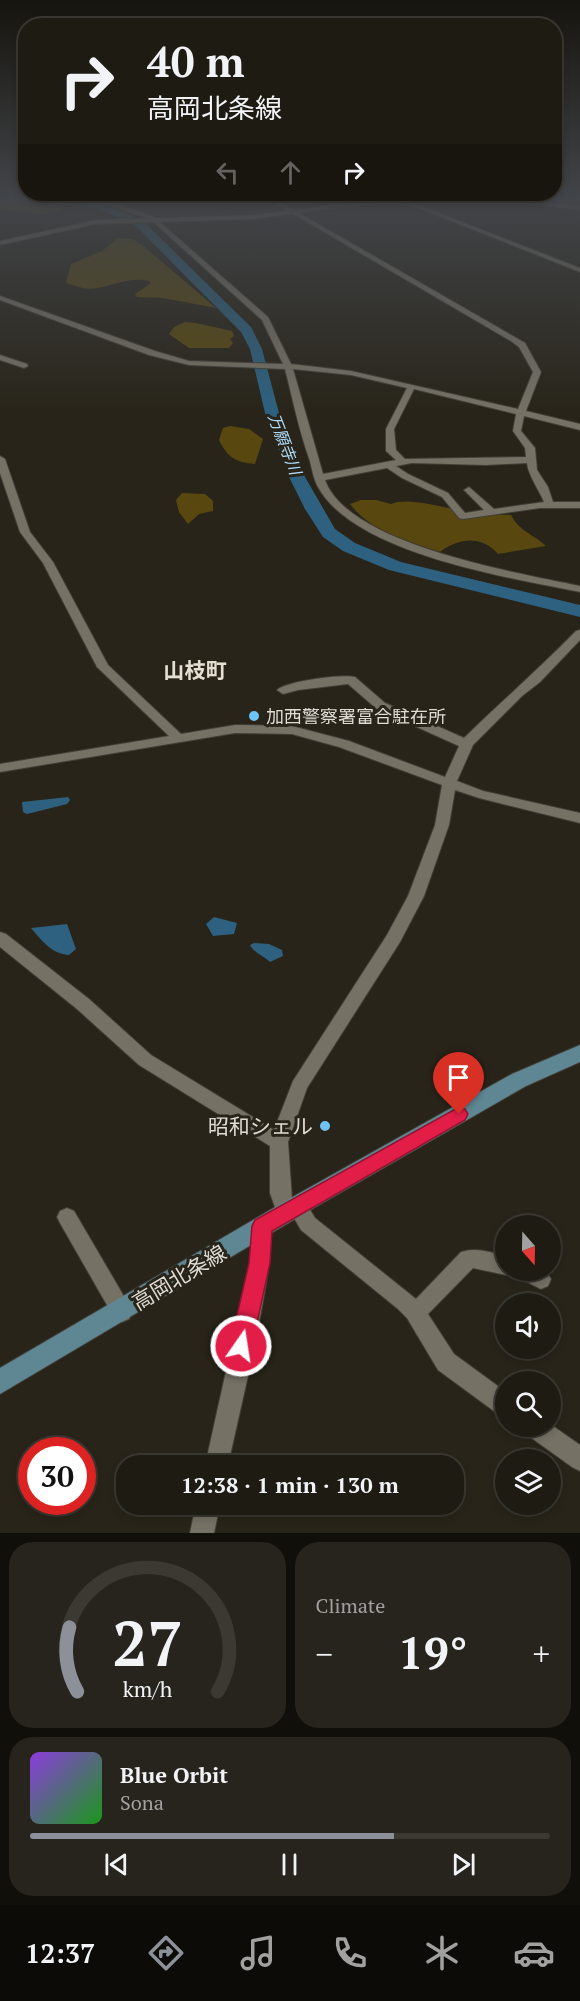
<!DOCTYPE html>
<html lang="en">
<head>
<meta charset="utf-8">
<style>
	body { margin:0; font-family:"PT Serif","Noto Sans JP",serif; background:#26241c; color:#f1f3f6; height:100vh; display:flex; flex-direction:column; font-size:22px; white-space:nowrap }
	* { box-sizing:border-box; margin:0 }
	p { font-size:20px; color:#a1a1a0 }
	.icon { flex:none; width:33px; height:33px; fill:none; stroke:currentColor; stroke-width:2; stroke-linecap:round; stroke-linejoin:round }
	.map { position:relative; height:1533px; overflow:hidden }
	.side { display:flex; flex-direction:column; gap:9px; padding:9px; background:#100f0a; flex:1 }
	.side>* { flex:none }
	.hud { position:absolute; left:18px; top:18px; width:544px; height:183px; border-radius:24px; box-shadow:0 3px 9px #0003,0 0 0 2px #3c3933; background:#1e1b13; color:#f1f3f6; overflow:hidden }
	.needle { width:39px; rotate:160deg }
	.tools { position:absolute; left:495px; top:1215px; display:grid; gap:12px }
	.tools a { display:grid; place-items:center; width:66px; height:66px; border-radius:50%; background:#1e1b13; box-shadow:0 3px 9px #0003,0 0 0 2px #3c3933; font-size:30px }
	.speed { position:absolute; left:18px; top:1437px; display:flex; gap:12px; font-size:30px; font-weight:700; text-align:center }
	.speed>* { display:grid; place-content:center; width:78px; height:78px; border-radius:50%; background:#1e1b13; box-shadow:0 3px 9px #0003,0 0 0 2px #3c3933; line-height:1 }
	.speed .limit { border:9px solid #d22; background:#fff; color:#111 }
	.pin { position:absolute; display:grid; place-items:center; width:51px; height:51px; color:#fff; margin:-62px -26px; border-radius:50% 50% 50% 0; rotate:-45deg; box-shadow:0 0 6px #0007 }
	.pin .icon { rotate:45deg }
	.me { position:absolute; width:66px; margin:-33px; rotate:13deg; stroke-linejoin:round; filter:drop-shadow(0 0 4px #0008) }
	.turn { display:flex; align-items:center; gap:21px; height:126px; padding:0 30px; font-size:27px }
	.turn .icon { width:78px; height:78px; stroke-width:2.5 }
	.turn b { display:block; font-size:42px; line-height:51px }
	.lanes { display:flex; align-items:center; height:57px; padding:0 30px; background:#0003; justify-content:center; gap:30px; direction:ltr }
	.lanes .off { opacity:.35 }
	.big { font-size:45px; font-weight:800; line-height:1.1 }
	.side .card { flex:1; display:flex; flex-direction:column; justify-content:center; gap:9px; min-width:0; padding:0 21px; border-radius:24px; background:#26241c }
	.side .dial { align-items:center; gap:0 }
	.dial svg { height:156px; overflow:visible; fill:none; stroke:#3c3933; stroke-width:7; stroke-linecap:round; text-anchor:middle }
	.dial text { fill:#f1f3f6; stroke:none }
	.song { display:flex; align-items:center; gap:18px }
	.cover { width:72px; height:72px; border-radius:9px; background:linear-gradient(135deg,hsl(270 70% 55%),hsl(120 70% 35%)) }
	.played { height:6px; border-radius:3px; background:linear-gradient(90deg,#8c9099 70%,#3c3933 70%) }
	.keys { display:flex; justify-content:space-around; direction:ltr }
	.heat { display:flex; justify-content:space-between; align-items:center; font-size:33px; direction:ltr }
	.side .tiles { flex:1; display:grid; gap:9px; grid-template-columns:1fr 1fr }
	.card:last-child { grid-column:span 2 }
	.trip { position:absolute; left:116px; top:1455px; width:348px; height:60px; border-radius:24px; background:#1e1b13; box-shadow:0 3px 9px #0003,0 0 0 2px #3c3933; font-weight:800; line-height:60px; text-align:center }
	.dock { display:flex; height:96px; justify-content:space-around; align-items:center; background:#0c0b08; color:#a1a1a0 }
	.dock .icon { width:42px; height:42px }
	.dock .on { color:#8c9099 }
	.dock b { font-size:27px; color:#f1f3f6 }
	.map>svg:first-child { display:block }
</style>
</head>
<body>
<div class="map">
<svg width="580" height="1533" viewBox="0 0 580 1533">
	<rect width="100%" height="100%" fill="#282419"/>
	<g fill="#584810">
		<polygon points="0,198 64,206 61,211 43,214 0,210"/>
		<path d="M 118,238 L 132,239 L 141,244 L 216,308 L 163,298 L 137,297 L 135,294 L 150,284 L 150,281 C 129,276 110,287 91,289 C 83,289 74,285 66,283 L 71,264 L 102,251 Z"/>
		<polygon points="185,322 196,323 232,331 234,336 230,339 233,343 229,348 189,348 169,334 174,327"/>
		<path d="M 230,426 L 249,429 L 263,439 L 255,464 C 235,462 228,458 219,440 L 223,428 Z"/>
		<polygon points="182,493 205,494 213,501 213,511 199,514 188,524 179,512 176,500"/>
		<path d="M 361,500 L 376,500 L 391,504 C 405,497 438,506 454,509 L 461,518 L 490,514 L 511,515 C 519,531 533,534 546,546 L 498,554 C 481,535 459,538 440,552 C 408,541 371,532 350,504 Z"/>
	</g>
	<g fill="#2d617f">
		<polygon points="68,797 70,800 67,804 27,814 23,812 22,802"/>
		<polygon points="214,917 237,923 234,934 213,936 206,924"/>
		<path d="M 67,924 L 76,949 L 69,955 C 52,954 42,941 31,928 Z"/>
		<path d="M 254,943 L 269,944 L 282,950 L 283,956 L 270,962 C 263,955 255,954 250,945 Z"/>
	</g>
	<g fill="none" stroke-linecap="round" stroke-linejoin="round">
		<polygon fill="#2d617f" fill-rule="evenodd" points="46,198 67,198 100,203 142,220 251,327 262,349 279,413 305,477 335,529 355,543 401,562 580,605 580,617 389,570 343,551 323,537 305,509 289,477 265,413 250,349 241,332 134,224 98,209 51,201"/>
		<defs>
			<g id="minor">
				<path d="M 86,198 L 113,202 L 154,217 L 268,317 L 291,364 L 351,371 L 518,409 L 533,372 L 519,347 L 511,341 L 266,198 L 273,198 L 525,343 L 541,372 L 526,411 L 580,424 L 580,430 L 524,416 L 521,431 L 535,448 L 537,470 L 548,487 L 553,502 L 580,502 L 580,508 L 540,508 L 463,519 L 459,518 L 442,497 L 402,478 L 387,468 L 325,480 C 348,545 519,573 580,586 L 580,592 C 511,578 355,554 318,487 C 314,480 312,470 310,461 C 299,431 293,400 285,369 L 189,365 L 149,355 L 0,300 L 0,296 L 155,351 L 189,361 L 283,364 L 262,320 L 150,219 ZM 293,369 L 351,375 L 407,388 L 386,429 L 386,451 L 396,460 L 323,474 ZM 414,389 L 516,414 L 513,431 L 525,448 L 526,457 L 405,459 L 396,450 L 394,429 ZM 412,463 L 486,465 L 527,463 C 528,475 539,490 544,502 L 494,509 L 469,487 L 464,490 L 484,510 L 465,513 L 448,493 L 408,474 L 396,466 Z"/>
				<polygon points="393,198 400,198 580,268 580,272"/>
				<polygon points="0,355 27,364 28,366 24,368 0,360"/>
				<path d="M 0,456 L 5,459 L 30,532 L 53,562 L 108,665 L 181,734 L 235,725 L 292,726 L 349,741 L 445,777 L 459,746 L 377,709 L 348,684 L 298,690 L 283,694 L 277,690 C 287,681 342,674 355,677 L 385,703 L 464,738 C 501,702 540,668 576,631 L 580,630 L 580,640 L 540,682 L 522,696 L 473,745 L 457,781 L 483,791 L 580,813 L 580,823 L 479,798 L 455,790 L 449,825 L 424,896 L 400,942 L 307,1088 L 288,1142 L 292,1199 L 297,1197 L 304,1200 L 315,1218 L 416,1299 L 461,1252 C 476,1247 490,1252 506,1256 L 506,1270 L 545,1270 L 551,1279 L 548,1286 L 541,1289 L 517,1277 L 514,1271 L 506,1275 L 473,1268 L 428,1314 L 454,1354 L 506,1392 L 506,1417 L 498,1414 L 438,1370 L 407,1318 L 398,1309 L 301,1230 L 294,1218 L 286,1222 L 279,1219 L 270,1193 L 270,1146 L 139,1065 L 77,1009 L 0,947 L 0,932 L 6,934 L 89,999 L 151,1055 L 274,1130 L 293,1081 L 387,935 L 408,896 L 435,825 L 442,785 L 339,747 L 292,734 L 235,733 L 0,772 L 0,764 L 169,736 L 97,667 L 43,563 L 20,532 L 0,473 Z"/>
				<polygon points="67,1208 74,1211 129,1305 132,1312 129,1319 122,1322 115,1319 60,1223 57,1217 60,1211"/>
				<path d="M 262,1217 L 269,1220 C 281,1247 236,1425 228,1466 L 205,1466 L 250,1263 L 252,1226 L 255,1220 Z"/>
				<polygon points="550,1424 580,1445 580,1471 572,1467 526,1434 523,1426 550,1426"/>
				<polygon points="196,1504 220,1504 214,1533 190,1533"/>
			</g>
			<g id="tertiary">
				<polygon points="393,198 409,198 254,219 96,224 0,245 0,241 96,220 254,215"/>
				<polygon points="497,198 513,198 580,206 580,210"/>
			</g>
			<polygon id="secondary" points="580,1045 580,1062 526,1086 305,1213 0,1394 0,1368 289,1199 512,1074"/>
		</defs>
		<use href="#minor" stroke="#423f37" stroke-width="2"/>
		<use href="#tertiary" stroke="#423f37" stroke-width="2"/>
		<use href="#secondary" stroke="#423f37" stroke-width="2"/>
		<use href="#minor" fill="#767165" fill-rule="evenodd"/>
		<use href="#tertiary" fill="#767165" fill-rule="evenodd"/>
		<use href="#secondary" fill="#5e8693" fill-rule="evenodd"/>
	</g>
	<linearGradient id="sky" x2="0" y2="1"><stop stop-color="#16140e"/><stop offset="0.48" stop-color="#424549"/><stop offset="1" stop-color="#424549" stop-opacity="0"/></linearGradient>
	<rect width="580" height="412" fill="url(#sky)"/>
	<polygon fill="#e11d48" stroke="#92132f" stroke-width="1.5" points="459,1107 465,1109 468,1114 465,1120 272,1231 270,1263 252,1346 249,1353 241,1357 233,1353 230,1346 249,1263 252,1226 255,1220"/>
	<g fill="#6fc2f4" stroke="#282419" stroke-width="2">
		<circle cx="254" cy="716" r="6"/>
		<circle cx="325" cy="1126" r="6"/>
	</g>
	<g text-anchor="middle" dominant-baseline="central" stroke-width="6" stroke-linejoin="round" paint-order="stroke">
		<g font-size="16" font-style="italic" fill="#afddfa" stroke="#282419">
			<text transform="translate(285 444) rotate(69)">万願寺川</text>
		</g>
		<g font-size="18" fill="#dfdcd5" stroke="#282419" text-anchor="start">
			<text x="266" y="716">加西警察署富合駐在所</text>
		</g>
		<g font-size="21" font-weight="bold" fill="#e4dfd1" stroke="#282419">
			<text x="195" y="670">山枝町</text>
		</g>
		<g font-size="21" fill="#dfdcd5" stroke="#282419" text-anchor="end">
			<text x="313" y="1126">昭和シェル</text>
		</g>
		<g font-size="21" fill="#dfdcd5" stroke="#282419">
			<text transform="translate(179 1277) rotate(-31)">高岡北条線</text>
		</g>
	</g>
</svg>
<div class="tools">
<a><svg class="needle" viewBox="-14 -14 28 28"><path d="M0-13l5 13h-10z" fill="#e53935"/><path d="M0 13l5-13h-10z" fill="#a1a1a0"/></svg></a>
<a><svg class="icon" aria-label="sound" viewBox="0 0 24 24"><path d="M4 9h4l5-4v14l-5-4H4zM17 9q2 3 0 6"/></svg></a>
<a><svg class="icon" aria-label="search" viewBox="0 0 24 24"><circle cx="10" cy="10" r="6"/><path d="M15 15l6 6"/></svg></a>
<a><svg class="icon" aria-label="layers" viewBox="0 0 24 24"><path d="M12 4l9 5-9 5-9-5zM3 14l9 5 9-5"/></svg></a>
</div>
<div class="speed"><div class="limit">30</div></div>
<div class="pin" style="left:459px;top:1114px;background:#d93025"><svg class="icon" aria-label="arrive" viewBox="0 0 24 24"><path d="M6 21V4h12l-3 4 3 4H6"/></svg></div>
<svg class="me" style="left:241px;top:1346px" viewBox="-20 -20 40 40"><circle r="17" fill="#e11d48" stroke="#fff" stroke-width="3"/><path d="M0-11L8 9 0 5-8 9z" fill="#fff"/></svg>
<div class="trip">12:38 · 1 min · 130 m</div>
<div class="hud">
<div class="turn"><svg class="icon" aria-label="right" viewBox="0 0 24 24"><path d="M7 20v-9h11M14 6l5 5-5 5"/></svg><div><b>40 m</b>高岡北条線</div></div>
<div class="lanes"><svg class="icon off" aria-label="left" viewBox="0 0 24 24"><path d="M17 20v-9H6M10 6l-5 5 5 5"/></svg><svg class="icon off" aria-label="ahead" viewBox="0 0 24 24"><path d="M12 20V5M6 11l6-6 6 6"/></svg><svg class="icon" aria-label="right" viewBox="0 0 24 24"><path d="M7 20v-9h11M14 6l5 5-5 5"/></svg></div>
</div>
</div>
<section class="side">
<div class="tiles">
<div class="card dial"><svg viewBox="0 0 100 80">
<path d="M14 69A42 42 0 1 1 86 69"/>
<path d="M14 69A42 42 0 0 1 10 36" stroke="#8c9099"/>
<text x="50" y="56" font-size="32" font-weight="700">27</text>
<text x="50" y="72" font-size="11">km/h</text>
</svg></div>
<div class="card"><p>Climate</p>
<div class="heat"><a>−</a><b class="big">19°</b><a>+</a></div>
</div>
<div class="card">
<div class="song"><i class="cover"></i><div><b>Blue Orbit</b><p>Sona</p></div></div>
<div class="played"></div>
<div class="keys"><svg class="icon" aria-label="previous" viewBox="0 0 24 24"><path d="M18 5L8 12l10 7zM5 5v14"/></svg><svg class="icon" aria-label="pause" viewBox="0 0 24 24"><path d="M8 5v14M16 5v14"/></svg><svg class="icon" aria-label="next" viewBox="0 0 24 24"><path d="M6 5l10 7-10 7zM19 5v14"/></svg></div>
</div>
</div>
</section>
<nav class="dock">
<b>12:37</b>
<svg class="icon on" aria-label="directions" viewBox="0 0 24 24"><path d="M12 3l9 9-9 9-9-9zM9 14v-3h6M13 9l2 2-2 2"/></svg>
<svg class="icon" aria-label="music" viewBox="0 0 24 24"><path d="M9 18V5l10-2v13"/><circle cx="6" cy="18" r="3"/><circle cx="16" cy="16" r="3"/></svg>
<svg class="icon" aria-label="phone" viewBox="0 0 24 24"><path d="M5 4h4l2 5-3 2q2 4 5 5l2-3 5 2v4C11 20 4 13 5 4z"/></svg>
<svg class="icon" aria-label="climate" viewBox="0 0 24 24"><path d="M12 3v18M4 7l16 10M4 17L20 7"/></svg>
<svg class="icon" aria-label="car" viewBox="0 0 24 24"><path d="M5 17H2v-5l4-1 3-4h7l3 4 3 1v5h-3M9 17h6M6 11h13"/><circle cx="7" cy="17" r="2"/><circle cx="17" cy="17" r="2"/></svg>
</nav>
</body>
</html>
